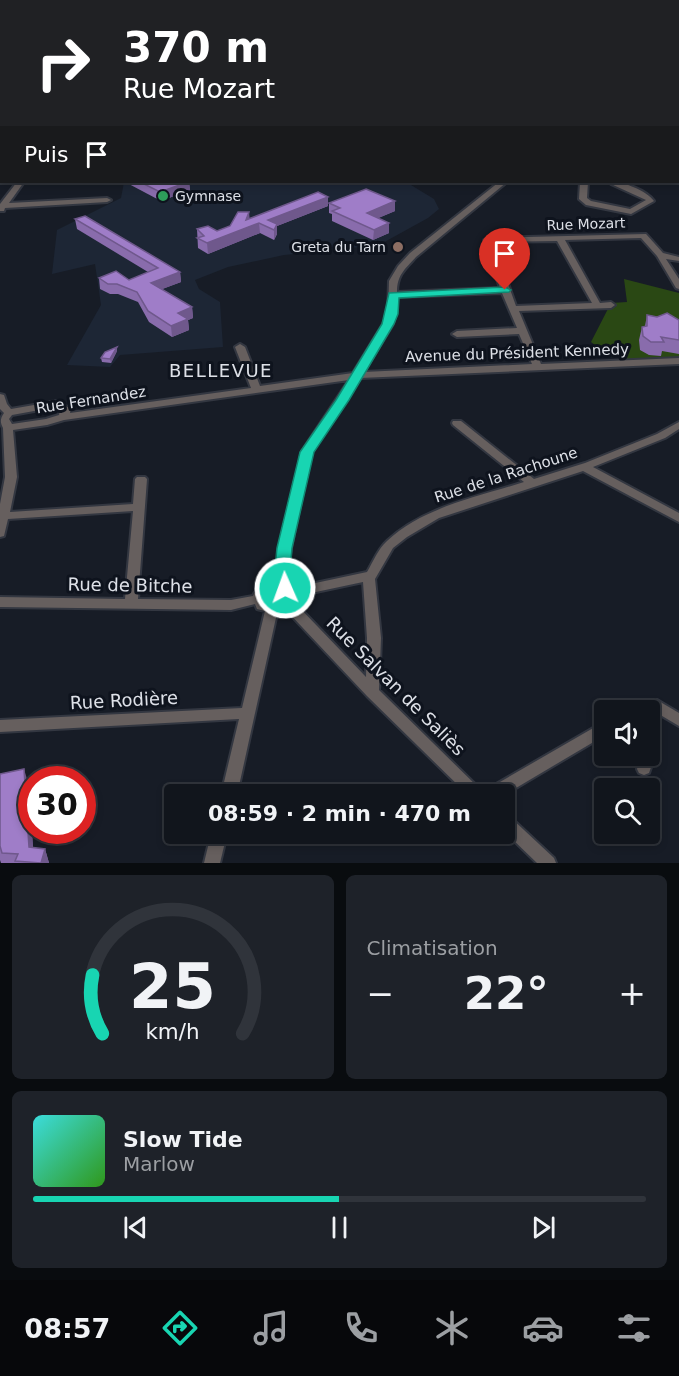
<!DOCTYPE html>
<html lang="fr">
<head>
<meta charset="utf-8">
<style>
	body { margin:0; font-family:"DejaVu Sans",sans-serif; background:#1e2229; color:#f1f3f6; height:100vh; display:flex; flex-direction:column; font-size:22px; white-space:nowrap }
	* { box-sizing:border-box; margin:0 }
	p { font-size:20px; color:#9c9fa3 }
	.icon { flex:none; width:33px; height:33px; fill:none; stroke:currentColor; stroke-width:2; stroke-linecap:round; stroke-linejoin:round }
	.map { position:relative; height:863px; overflow:hidden }
	.panel { display:flex; flex-direction:column; gap:12px; padding:12px; background:#090c0f; flex:1 }
	.panel>* { flex:none }
	.guide { position:absolute; left:0px; top:0px; width:680px; height:183px; box-shadow:0 3px 9px #0003,0 0 0 2px #30343b; background:#202124; color:#fff; overflow:hidden }
	.tools { position:absolute; left:594px; top:700px; display:grid; gap:12px }
	.tools a { display:grid; place-items:center; width:66px; height:66px; border-radius:6px; background:#11151c; box-shadow:0 3px 9px #0003,0 0 0 2px #30343b; font-size:30px }
	.speed { position:absolute; left:18px; top:766px; display:flex; gap:12px; font-size:30px; font-weight:700; text-align:center }
	.speed>* { display:grid; place-content:center; width:78px; height:78px; border-radius:50%; background:#11151c; box-shadow:0 3px 9px #0003,0 0 0 2px #30343b; line-height:1 }
	.speed .limit { border:9px solid #d22; background:#fff; color:#111 }
	.pin { position:absolute; display:grid; place-items:center; width:51px; height:51px; color:#fff; margin:-62px -26px; border-radius:50% 50% 50% 0; rotate:-45deg; box-shadow:0 0 6px #0007 }
	.pin .icon { rotate:45deg }
	.me { position:absolute; width:66px; margin:-33px; rotate:358deg; stroke-linejoin:round; filter:drop-shadow(0 0 4px #0008) }
	.turn { display:flex; align-items:center; gap:21px; height:126px; padding:0 24px; font-size:27px }
	.turn .icon { width:78px; height:78px; stroke-width:2.5 }
	.turn b { display:block; font-size:42px; line-height:51px }
	.then { display:flex; align-items:center; height:57px; padding:0 24px; background:#0003; gap:12px; font-size:22px }
	.big { font-size:45px; font-weight:800; line-height:1.1 }
	.panel .card { flex:1; display:flex; flex-direction:column; justify-content:center; gap:9px; min-width:0; padding:0 21px; border-radius:9px; background:#1e2229 }
	.panel .dial { align-items:center; gap:0 }
	.dial svg { height:156px; overflow:visible; fill:none; stroke:#30343b; stroke-width:7; stroke-linecap:round; text-anchor:middle }
	.dial text { fill:#f1f3f6; stroke:none }
	.song { display:flex; align-items:center; gap:18px }
	.cover { width:72px; height:72px; border-radius:9px; background:linear-gradient(135deg,hsl(180 70% 55%),hsl(110 70% 35%)) }
	.played { height:6px; border-radius:3px; background:linear-gradient(90deg,#18d5b2 50%,#30343b 50%) }
	.keys { display:flex; justify-content:space-around; direction:ltr }
	.heat { display:flex; justify-content:space-between; align-items:center; font-size:33px; direction:ltr }
	.panel .tiles { flex:1; display:grid; gap:12px; grid-template-columns:1fr 1fr }
	.card:last-child { grid-column:span 2 }
	.trip { position:absolute; left:164px; top:784px; width:351px; height:60px; border-radius:6px; background:#11151c; box-shadow:0 3px 9px #0003,0 0 0 2px #30343b; font-weight:800; line-height:60px; text-align:center }
	.tab-bar { display:flex; height:96px; justify-content:space-around; align-items:center; background:#07080b; color:#9c9fa3 }
	.tab-bar .icon { width:42px; height:42px }
	.tab-bar .on { color:#18d5b2 }
	.tab-bar b { font-size:27px; color:#f1f3f6 }
	.map>svg:first-child { display:block }
</style>
</head>
<body>
<div class="map">
<svg width="679" height="863" viewBox="0 0 679 863">
	<rect width="100%" height="100%" fill="#171c26"/>
	<polygon fill="#1d2635" points="124,182 406,182 434,199 439,209 428,218 379,245 284,255 228,267 195,280 199,289 220,302 223,347 120,355 110,367 67,365 101,305 95,264 52,274 57,230 121,198"/>
	<polygon fill="#2a4814" points="624,279 679,293 679,359 625,360 621,357 611,357 591,342 611,303 627,302"/>
	<g fill="none" stroke-linecap="round" stroke-linejoin="round">
		<defs>
			<g id="minor">
				<rect x="13" y="0" width="4" height="2"/>
				<polygon points="98,0 104,0 95,2"/>
				<polygon points="215,0 221,0 212,2"/>
				<polygon points="333,0 420,0 418,1 335,1"/>
				<polygon points="443,0 447,0 442,2"/>
				<rect x="582" y="0" width="4" height="2"/>
				<rect x="0" y="12" width="2" height="4"/>
				<polygon points="0,24 2,24 0,28"/>
				<rect x="678" y="33" width="1" height="4"/>
				<rect x="0" y="87" width="2" height="4"/>
				<polygon points="2,114 2,119 0,119 0,115"/>
				<rect x="678" y="136" width="1" height="4"/>
				<rect x="678" y="162" width="1" height="4"/>
				<polygon points="17,182 24,182 9,203 107,198 111,200 107,202 5,208 4,211 0,211 0,204"/>
				<path d="M 499,182 L 507,182 L 416,257 C 405,269 397,275 397,292 L 500,288 L 484,240 L 488,238 L 646,234 L 663,253 L 679,257 L 679,261 L 666,259 L 679,279 L 679,289 L 676,288 L 657,256 L 641,238 L 565,240 L 600,303 L 611,302 L 615,305 L 611,308 L 519,311 L 541,364 L 679,358 L 679,364 L 360,378 L 312,451 L 291,548 L 287,585 L 292,588 L 367,572 C 373,562 378,549 387,541 C 423,507 478,497 524,482 L 453,425 L 452,423 L 453,421 L 461,421 L 534,479 L 585,463 L 657,434 L 679,422 L 679,429 L 665,438 L 593,467 L 679,513 L 679,522 L 583,471 L 439,518 L 407,537 L 393,548 L 375,579 L 381,638 L 379,690 L 484,793 L 486,790 L 595,727 L 600,725 L 604,726 L 604,738 L 602,737 L 504,795 L 468,795 L 367,696 L 286,610 L 277,613 L 237,795 L 221,795 L 239,719 L 0,732 L 0,720 L 242,708 L 265,611 L 257,609 L 255,604 L 231,610 L 0,607 L 0,597 L 125,599 L 133,511 L 8,519 L 4,536 L 0,537 L 0,504 L 5,477 L 3,428 C 0,422 0,419 4,413 L 0,409 L 0,394 L 4,395 L 7,404 L 11,409 L 57,401 L 71,409 L 70,413 L 251,388 L 235,347 L 240,344 L 245,347 L 260,386 L 353,373 L 383,324 L 388,314 L 389,281 L 398,266 L 410,253 ZM 557,241 L 592,303 L 516,306 L 493,242 ZM 502,293 L 517,328 L 457,331 L 452,334 L 457,337 L 519,334 L 532,364 L 364,372 L 393,324 L 396,314 L 397,297 ZM 349,380 L 302,451 L 279,548 L 275,582 C 267,583 256,588 253,596 L 231,600 L 138,599 L 147,479 L 145,477 L 137,477 L 135,479 L 133,504 L 10,512 L 17,477 L 13,430 L 47,425 L 64,420 ZM 56,407 L 60,410 L 59,415 L 46,419 L 12,424 L 9,419 L 12,415 ZM 363,582 L 367,638 L 366,677 L 295,603 L 297,596 ZM 273,591 C 278,591 282,592 285,597 L 283,601 L 275,604 L 267,603 L 266,596 Z"/>
				<path d="M 580,182 L 588,182 L 587,198 L 591,201 L 630,209 L 646,200 L 611,184 L 611,182 C 624,182 646,190 654,201 L 631,214 L 586,205 L 579,199 Z"/>
				<polygon points="657,700 679,713 679,726 652,710 650,706 652,702"/>
				<polygon points="650,750 653,752 655,756 649,773 644,775 639,773 637,769 641,756 650,756"/>
				<polygon points="504,814 509,816 554,858 556,863 537,863 504,831"/>
				<polygon points="211,834 227,834 220,863 204,863"/>
			</g>
			<g id="tertiary">
				<polygon points="161,0 160,2 153,2 154,0"/>
				<polygon points="0,78 2,78 0,83"/>
			</g>
			<g id="trunk">
				<rect x="0" y="71" width="2" height="6"/>
				<rect x="678" y="155" width="1" height="7"/>
			</g>
		</defs>
		<use href="#minor" stroke="#333741" stroke-width="4"/>
		<use href="#tertiary" stroke="#333741" stroke-width="2"/>
		<use href="#trunk" stroke="#333741" stroke-width="4"/>
		<use href="#minor" fill="#665f5e" fill-rule="evenodd"/>
		<use href="#tertiary" fill="#665f5e" fill-rule="evenodd"/>
		<use href="#trunk" fill="#c1b2ae" fill-rule="evenodd"/>
	</g>
	<g fill="#896cac">
		<polygon points="127,182 189,182 190,190 161,201 127,183"/>
		<polygon points="328,197 328,206 277,226 277,234 274,240 260,233 208,254 198,248 197,229 217,231 250,218"/>
		<polygon points="395,201 395,211 378,218 389,223 389,233 373,240 332,221 332,214 329,213 329,203"/>
		<polygon points="75,219 180,272 181,282 162,289 192,307 193,318 188,320 189,330 172,337 149,322 138,302 118,294 110,294 100,289 99,278 129,280 148,272 77,229"/>
		<polygon points="647,315 679,320 679,354 662,351 661,356 649,355 640,350 639,340 642,327 645,326"/>
		<polygon points="117,351 111,363 102,362 101,358"/>
		<polygon points="0,774 29,786 33,848 45,849 49,863 1,863 0,860"/>
	</g>
	<g fill="#6f588c">
		<polygon points="189,182 190,190 161,201 160,192"/>
		<polygon points="328,197 328,206 277,226 277,234 274,240 274,230 268,220"/>
		<polygon points="395,201 395,211 367,223 367,213"/>
		<polygon points="249,212 250,222 259,223 260,233 208,254 207,243 246,220"/>
		<polygon points="389,223 389,233 373,240 374,230"/>
		<polygon points="180,272 181,282 152,293 151,283"/>
		<polygon points="192,307 193,318 188,320 189,330 172,337 171,326 178,313"/>
		<polygon points="117,347 117,351 111,363 110,359"/>
		<polygon points="24,769 29,786 34,863 29,847"/>
		<polygon points="45,849 49,863 41,863"/>
	</g>
	<g fill="#9f7dc8" stroke="#6f588c" stroke-width="1.5">
		<polygon points="140,182 188,182 160,192"/>
		<polygon points="366,189 395,201 367,213 389,223 374,230 332,211 340,208 329,203"/>
		<polygon points="318,192 328,197 268,220 277,224 274,230 259,223 207,243 197,238 204,236 197,229 208,226 217,231 230,226 238,212 249,212 246,220"/>
		<polygon points="85,216 180,272 151,283 192,307 178,313 188,319 171,326 148,311 137,292 117,284 108,284 99,278 116,271 129,280 158,268 75,219"/>
		<polygon points="667,313 679,320 679,340 661,337 664,342 651,342 643,336 642,327 647,326 647,315 657,317"/>
		<polygon points="117,347 110,359 101,358 105,352"/>
		<polygon points="24,769 29,847 45,849 41,863 15,861 18,854 2,853 0,846 0,774"/>
	</g>
	<polygon fill="#18d5b2" stroke="#108a74" stroke-width="1.5" points="505,287 511,290 509,292 399,298 398,314 394,324 349,400 314,452 292,548 289,584 293,588 290,592 285,594 275,591 273,587 277,548 300,452 336,400 382,324 389,293"/>
	<circle fill="#2e9e5b" stroke="#0e131d" stroke-width="2" cx="163" cy="196" r="6"/>
	<circle fill="#8d6e63" stroke="#0e131d" stroke-width="2" cx="398" cy="247" r="6"/>
	<g text-anchor="middle" dominant-baseline="central" stroke-width="6" stroke-linejoin="round" paint-order="stroke">
		<g font-size="14" fill="#dde0e7" stroke="#0e131d" text-anchor="start">
			<text x="175" y="196">Gymnase</text>
			<text x="386" y="247" text-anchor="end">Greta du Tarn</text>
		</g>
		<g font-size="14" fill="#dde0e7" stroke="#0e131d">
			<text transform="translate(586 224) rotate(-2)">Rue Mozart</text>
		</g>
		<g font-size="15" fill="#dde0e7" stroke="#0e131d">
			<text transform="translate(517 353) rotate(-2)">Avenue du Président Kennedy</text>
			<text transform="translate(91 400) rotate(-9)">Rue Fernandez</text>
			<text transform="translate(506 475) rotate(-18)">Rue de la Rachoune</text>
		</g>
		<g font-size="18" letter-spacing="1.5" fill="#dde0e7" stroke="#0e131d">
			<text x="221" y="370">BELLEVUE</text>
		</g>
		<g font-size="18" fill="#dde0e7" stroke="#0e131d">
			<text transform="translate(130 585) rotate(1)">Rue de Bitche</text>
			<text transform="translate(396 686) rotate(45)">Rue Salvan de Saliès</text>
			<text transform="translate(124 700) rotate(-3)">Rue Rodière</text>
		</g>
	</g>
</svg>
<div class="tools">
<a><svg class="icon" aria-label="sound" viewBox="0 0 24 24"><path d="M4 9h4l5-4v14l-5-4H4zM17 9q2 3 0 6"/></svg></a>
<a><svg class="icon" aria-label="search" viewBox="0 0 24 24"><circle cx="10" cy="10" r="6"/><path d="M15 15l6 6"/></svg></a>
</div>
<div class="speed"><div class="limit">30</div></div>
<div class="pin" style="left:505px;top:290px;background:#d93025"><svg class="icon" aria-label="arrive" viewBox="0 0 24 24"><path d="M6 21V4h12l-3 4 3 4H6"/></svg></div>
<svg class="me" style="left:285px;top:588px" viewBox="-20 -20 40 40"><circle r="17" fill="#18d5b2" stroke="#fff" stroke-width="3"/><path d="M0-11L8 9 0 5-8 9z" fill="#fff"/></svg>
<div class="trip">08:59 · 2 min · 470 m</div>
<div class="guide">
<div class="turn"><svg class="icon" aria-label="right" viewBox="0 0 24 24"><path d="M7 20v-9h11M14 6l5 5-5 5"/></svg><div><b>370 m</b>Rue Mozart</div></div>
<div class="then">Puis<svg class="icon" aria-label="arrive" viewBox="0 0 24 24"><path d="M6 21V4h12l-3 4 3 4H6"/></svg></div>
</div>
</div>
<section class="panel">
<div class="tiles">
<div class="card dial"><svg viewBox="0 0 100 80">
<path d="M14 69A42 42 0 1 1 86 69"/>
<path d="M14 69A42 42 0 0 1 9 39" stroke="#18d5b2"/>
<text x="50" y="56" font-size="32" font-weight="700">25</text>
<text x="50" y="72" font-size="11">km/h</text>
</svg></div>
<div class="card"><p>Climatisation</p>
<div class="heat"><a>−</a><b class="big">22°</b><a>+</a></div>
</div>
<div class="card">
<div class="song"><i class="cover"></i><div><b>Slow Tide</b><p>Marlow</p></div></div>
<div class="played"></div>
<div class="keys"><svg class="icon" aria-label="previous" viewBox="0 0 24 24"><path d="M18 5L8 12l10 7zM5 5v14"/></svg><svg class="icon" aria-label="pause" viewBox="0 0 24 24"><path d="M8 5v14M16 5v14"/></svg><svg class="icon" aria-label="next" viewBox="0 0 24 24"><path d="M6 5l10 7-10 7zM19 5v14"/></svg></div>
</div>
</div>
</section>
<nav class="tab-bar">
<b>08:57</b>
<svg class="icon on" aria-label="directions" viewBox="0 0 24 24"><path d="M12 3l9 9-9 9-9-9zM9 14v-3h6M13 9l2 2-2 2"/></svg>
<svg class="icon" aria-label="music" viewBox="0 0 24 24"><path d="M9 18V5l10-2v13"/><circle cx="6" cy="18" r="3"/><circle cx="16" cy="16" r="3"/></svg>
<svg class="icon" aria-label="phone" viewBox="0 0 24 24"><path d="M5 4h4l2 5-3 2q2 4 5 5l2-3 5 2v4C11 20 4 13 5 4z"/></svg>
<svg class="icon" aria-label="climate" viewBox="0 0 24 24"><path d="M12 3v18M4 7l16 10M4 17L20 7"/></svg>
<svg class="icon" aria-label="car" viewBox="0 0 24 24"><path d="M5 17H2v-5l4-1 3-4h7l3 4 3 1v5h-3M9 17h6M6 11h13"/><circle cx="7" cy="17" r="2"/><circle cx="17" cy="17" r="2"/></svg>
<svg class="icon" aria-label="filters" viewBox="0 0 24 24"><path d="M4 7h16M4 17h16"/><circle cx="9" cy="7" r="2"/><circle cx="15" cy="17" r="2"/></svg>
</nav>
</body>
</html>
